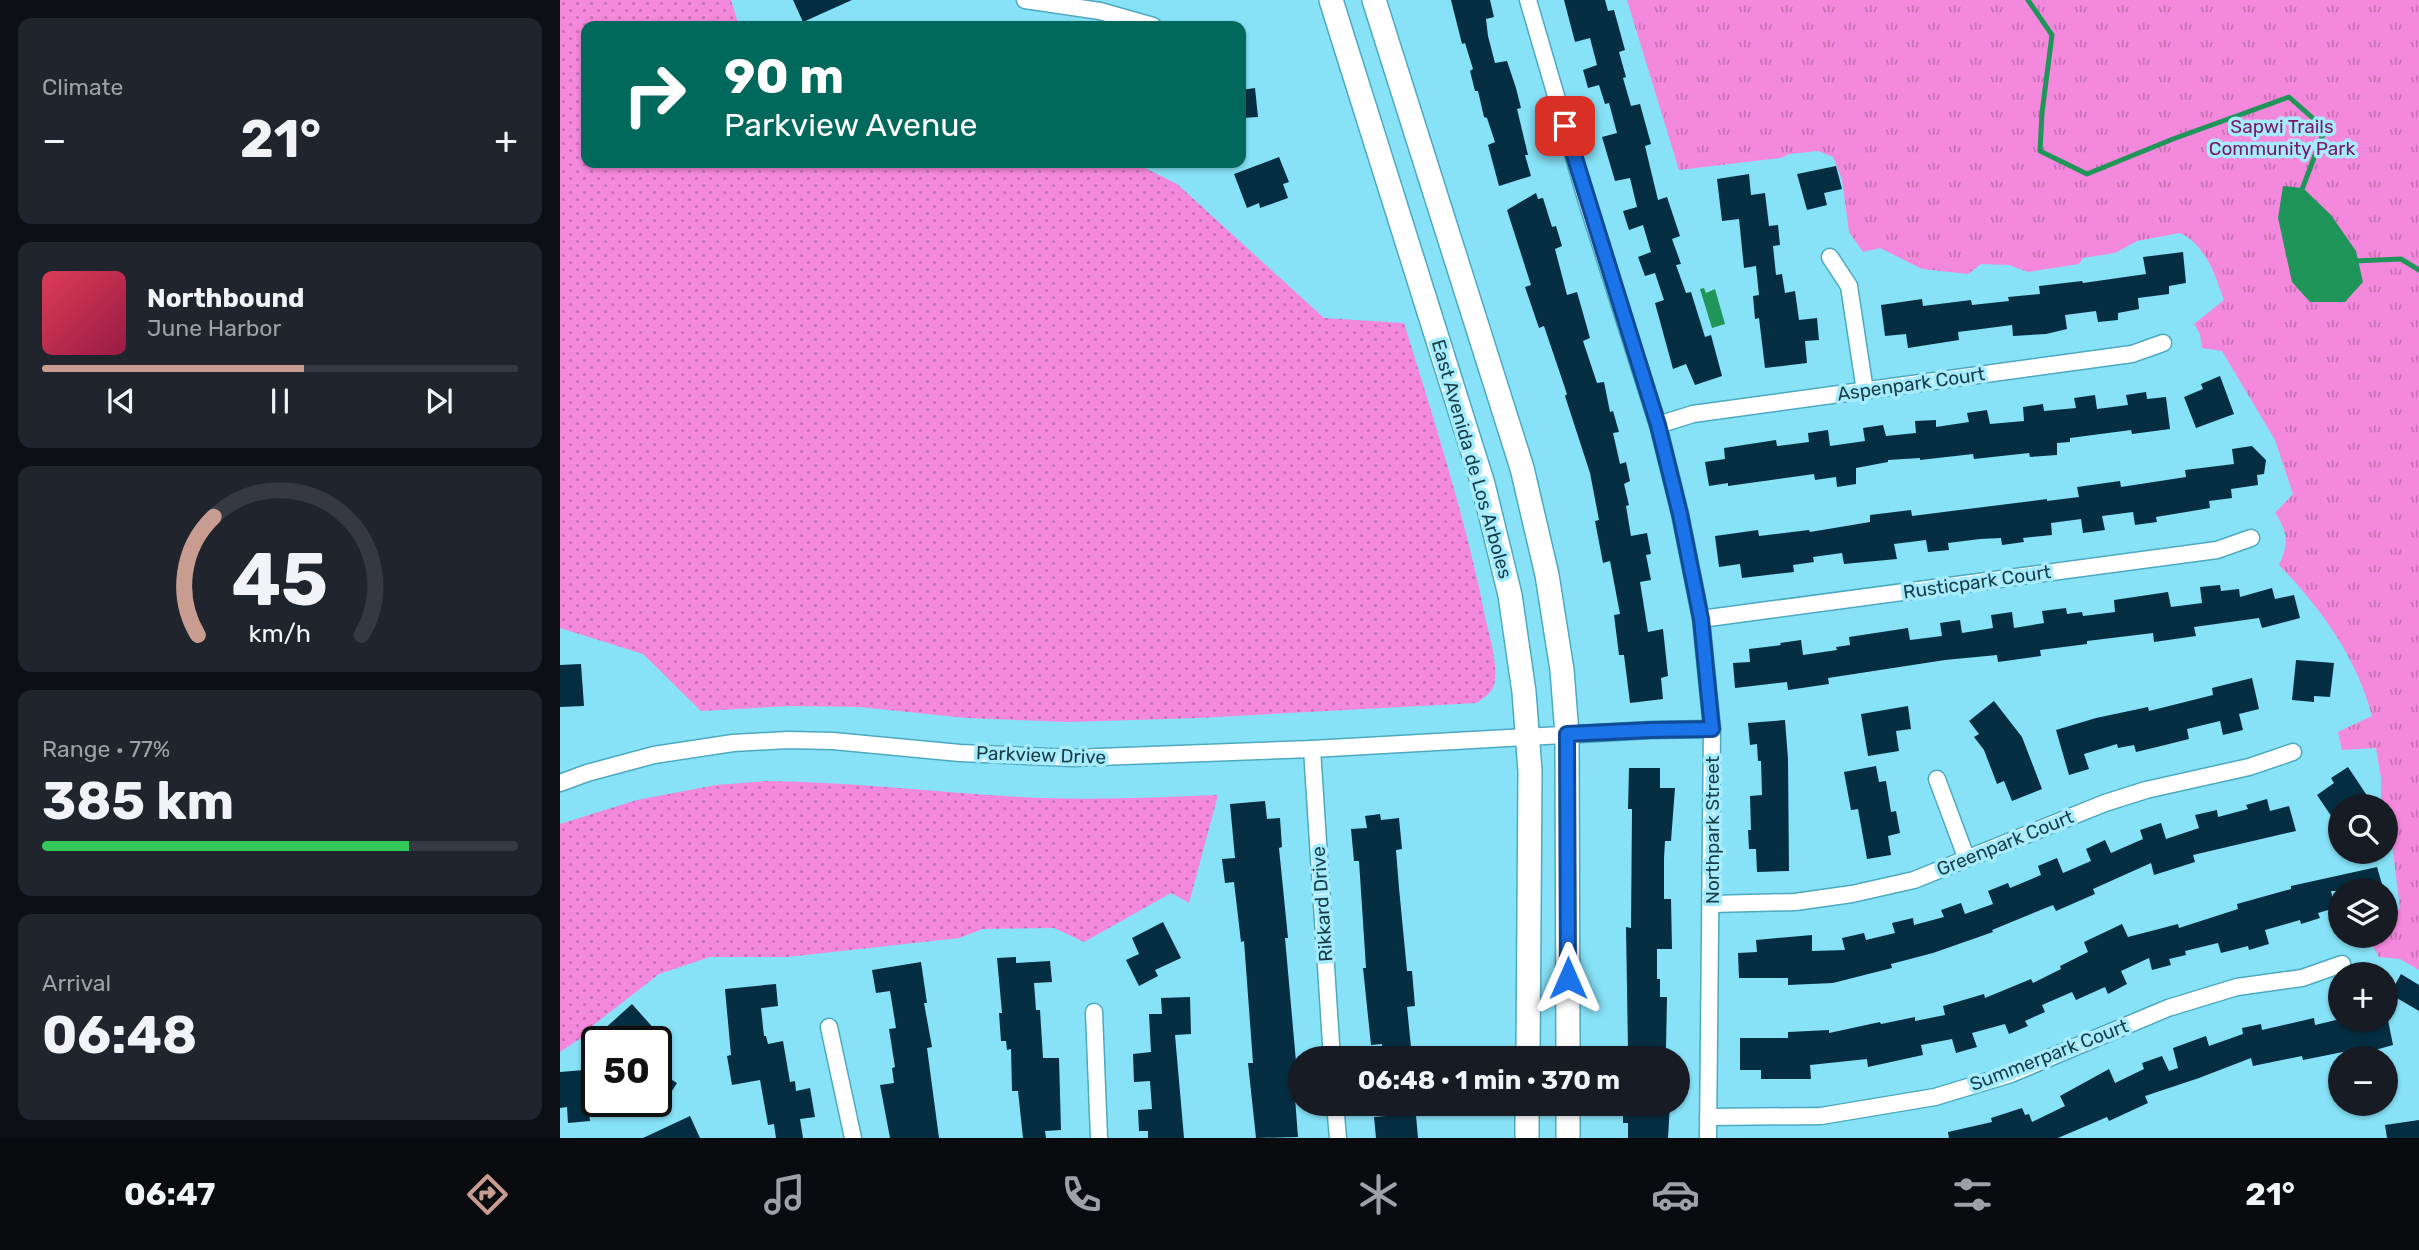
<!DOCTYPE html>
<html lang="en">
<head>
<meta charset="utf-8">
<style>
	body { margin:0; font-family:Rubik,sans-serif; background:#20242c; color:#f1f3f6; height:100vh; display:flex; flex-direction:column; font-size:26px; white-space:nowrap }
	* { box-sizing:border-box; margin:0 }
	p { font-size:23px; color:#9ea1a6 }
	.icon { flex:none; width:38px; height:38px; fill:none; stroke:currentColor; stroke-width:2; stroke-linecap:round; stroke-linejoin:round }
	.map { position:relative; flex:1; overflow:hidden }
	.details { display:flex; flex-direction:column; gap:18px; padding:18px; background:#0d0f14; width:560px }
	.details>* { flex:none }
	.hud { position:absolute; left:21px; top:21px; width:665px; height:147px; border-radius:14px; box-shadow:0 2px 5px #0004; background:#00695c; color:#fff; overflow:hidden }
	.tools { position:absolute; left:1768px; top:794px; display:grid; gap:14px }
	.tools a { display:grid; place-items:center; width:70px; height:70px; border-radius:50%; background:#171b24; box-shadow:0 2px 5px #0004; font-size:35px }
	.speed { position:absolute; left:21px; top:1026px; display:flex; gap:14px; font-size:35px; font-weight:700; text-align:center }
	.speed>* { display:grid; place-content:center; width:91px; height:91px; border-radius:50%; background:#171b24; box-shadow:0 2px 5px #0004; line-height:1 }
	.speed .limit { border:4px solid #111; border-radius:10px; background:#fff; color:#111 }
	.pin { position:absolute; display:grid; place-items:center; width:60px; height:60px; color:#fff; margin:-30px; border-radius:14px; box-shadow:0 4px 10px #0006 }
	.me { position:absolute; width:77px; margin:-38px; rotate:0deg; stroke-linejoin:round; filter:drop-shadow(0 0 5px #0008) }
	.turn { display:flex; align-items:center; gap:24px; height:147px; padding:0 28px; font-size:32px }
	.turn .icon { width:91px; height:91px; stroke-width:2.5 }
	.turn b { display:block; font-size:49px; line-height:60px }
	.big { font-size:52px; font-weight:700; line-height:1.1 }
	.details .card { flex:1; display:flex; flex-direction:column; justify-content:center; gap:10px; min-width:0; padding:0 24px; border-radius:14px; background:#20242c }
	.details .dial { align-items:center; gap:0 }
	.dial svg { height:182px; overflow:visible; fill:none; stroke:#363941; stroke-width:7; stroke-linecap:round; text-anchor:middle }
	.dial text { fill:#f1f3f6; stroke:none }
	.song { display:flex; align-items:center; gap:21px }
	.cover { width:84px; height:84px; border-radius:10px; background:linear-gradient(135deg,hsl(350 70% 55%),hsl(340 70% 35%)) }
	.played { height:7px; border-radius:4px; background:linear-gradient(90deg,#c99c91 55%,#363941 55%) }
	.keys { display:flex; justify-content:space-around; direction:ltr }
	.heat { display:flex; justify-content:space-between; align-items:center; font-size:38px; direction:ltr }
	.charge { height:10px; border-radius:5px; background:linear-gradient(90deg,#34c759 77%,#363941 0) }
	.trip { position:absolute; left:728px; top:1046px; width:402px; height:70px; border-radius:35px; background:#171b24; box-shadow:0 2px 5px #0004; font-weight:700; line-height:70px; text-align:center }
	.dock { display:flex; height:112px; justify-content:space-around; align-items:center; background:#090b0e; color:#9ea1a6 }
	.dock .icon { width:49px; height:49px }
	.dock .active { color:#c99c91 }
	.dock b { font-size:32px; color:#f1f3f6 }
	main { display:flex; flex:1; min-height:0 }
	.map>svg:first-child { display:block }
</style>
</head>
<body>
<main>
<section class="details">
<div class="card"><p>Climate</p>
<div class="heat"><a>−</a><b class="big">21°</b><a>+</a></div>
</div>
<div class="card">
<div class="song"><i class="cover"></i><div><b>Northbound</b><p>June Harbor</p></div></div>
<div class="played"></div>
<div class="keys"><svg class="icon" aria-label="previous" viewBox="0 0 24 24"><path d="M18 5L8 12l10 7zM5 5v14"/></svg><svg class="icon" aria-label="pause" viewBox="0 0 24 24"><path d="M8 5v14M16 5v14"/></svg><svg class="icon" aria-label="next" viewBox="0 0 24 24"><path d="M6 5l10 7-10 7zM19 5v14"/></svg></div>
</div>
<div class="card dial"><svg viewBox="0 0 100 80">
<path d="M14 69A42 42 0 1 1 86 69"/>
<path d="M14 69A42 42 0 0 1 21 17" stroke="#c99c91"/>
<text x="50" y="56" font-size="32" font-weight="700">45</text>
<text x="50" y="72" font-size="11">km/h</text>
</svg></div>
<div class="card"><p>Range · 77%</p><b class="big">385 km</b><div class="charge"></div></div>
<div class="card"><p>Arrival</p><b class="big">06:48</b></div>
</section>
<div class="map">
<svg width="1859" height="1138" viewBox="0 0 1859 1138">
	<defs>
		<pattern id="grass-dots" width="8" height="8" patternUnits="userSpaceOnUse" patternTransform="scale(1.75)"><rect width="8" height="8" fill="#f488dc"/><path d="M2 2h.1M6 6h.1" fill="none" stroke="#c571b4" stroke-width="1.8" stroke-linecap="round"/></pattern>
		<pattern id="park-tufts" width="24" height="20" patternUnits="userSpaceOnUse" patternTransform="scale(1.75)"><rect width="24" height="20" fill="#f488dc"/><path d="M3 7l-1-3M5 7V3M7 7l1-3M15 17l-1-3M17 17v-4M19 17l1-3" fill="none" stroke="#c571b4"/></pattern>
	</defs>
	<rect width="100%" height="100%" fill="#87e2f8"/>
	<g fill="url(#grass-dots)">
		<path d="M 0,0 L 171,0 L 179,26 L 26,26 L 26,163 L 575,163 L 617,184 L 764,318 L 844,323 C 874,420 905,516 925,616 C 929,636 939,664 934,685 C 931,694 924,698 916,703 L 638,718 L 508,722 L 406,718 L 300,707 L 230,706 L 141,711 L 83,654 L 0,628 Z"/>
		<path d="M 206,781 C 286,782 365,791 445,796 C 516,801 587,798 658,795 L 629,903 L 611,893 L 524,942 L 494,928 L 423,929 L 399,938 L 227,957 L 150,957 L 99,974 L 27,1030 L 24,1036 L 0,1052 L 0,824 L 77,800 L 156,785 Z"/>
	</g>
	<path fill="url(#park-tufts)" d="M 1067,0 L 1859,0 L 1859,970 L 1840,959 L 1819,957 L 1809,939 L 1812,936 L 1825,936 L 1825,923 L 1840,908 L 1830,827 L 1825,827 L 1825,807 L 1821,807 L 1821,778 L 1816,748 L 1782,750 L 1778,732 L 1812,716 C 1797,658 1761,608 1719,565 C 1729,544 1728,532 1715,513 L 1733,494 L 1715,440 L 1662,351 L 1642,348 L 1640,334 L 1634,324 L 1664,300 C 1655,275 1646,245 1620,233 L 1577,241 L 1555,253 L 1523,258 L 1519,264 L 1468,272 L 1449,265 L 1421,264 L 1408,274 L 1362,269 L 1320,248 L 1303,252 L 1289,232 L 1282,179 L 1273,157 L 1258,151 L 1229,154 L 1221,158 L 1119,170 Z"/>
	<g fill="#20955a">
		<polygon points="1723,186 1743,188 1771,215 1796,251 1803,282 1785,302 1750,302 1732,282 1718,218"/>
		<polygon points="1144,288 1146,293 1155,289 1165,324 1152,328 1140,289"/>
	</g>
	<g fill="none" stroke-linecap="round" stroke-linejoin="round">
		<g stroke="#20955a" stroke-width="5">
			<polyline points="1468,0 1492,35 1482,113 1480,151 1527,174 1613,139 1729,97 1765,129 1741,192"/>
			<polyline points="1794,261 1841,259 1859,270"/>
		</g>
	</g>
	<g fill="#062e42">
		<polygon points="233,0 292,0 243,22"/>
		<polygon points="891,0 930,0 934,17 926,19 928,36 935,63 947,61 956,88 961,108 957,109 968,155 965,155 971,176 939,186 928,145 935,142 927,118 924,117 918,91 915,91 910,71 913,69 905,43 902,44"/>
		<polygon points="1004,0 1045,0 1048,11 1054,10 1065,50 1059,52 1066,77 1063,78 1071,106 1080,104 1091,144 1085,146 1098,200 1107,197 1120,236 1112,239 1121,264 1116,265 1126,293 1131,292 1145,337 1151,335 1162,376 1135,385 1126,364 1113,369 1095,303 1104,300 1095,273 1085,276 1078,257 1091,252 1083,225 1069,230 1063,211 1077,207 1070,178 1055,181 1042,137 1057,133 1049,103 1045,104 1039,85 1028,88 1023,70 1037,65 1030,38 1015,42"/>
		<polygon points="695,88 698,117 681,118 681,90"/>
		<polygon points="719,157 729,182 723,184 728,198 700,208 699,203 687,208 674,174"/>
		<polygon points="1276,166 1282,189 1264,193 1267,205 1247,210 1237,174"/>
		<polygon points="1189,174 1191,195 1205,193 1209,226 1218,225 1220,245 1213,246 1216,275 1222,274 1225,293 1235,291 1239,320 1257,318 1259,340 1245,341 1247,363 1205,368 1199,318 1195,319 1193,296 1199,295 1196,266 1184,268 1179,219 1162,221 1157,179"/>
		<polygon points="976,193 978,199 983,198 992,227 996,226 1002,246 995,249 1007,295 1017,292 1030,338 1023,341 1037,383 1044,382 1050,412 1053,411 1059,432 1053,433 1060,464 1066,462 1070,481 1064,484 1069,505 1066,506 1071,536 1087,533 1091,554 1086,555 1091,580 1080,582 1088,632 1103,629 1108,676 1101,678 1103,699 1070,703 1064,655 1059,655 1054,615 1060,614 1050,561 1043,563 1035,521 1039,520 1030,473 1005,396 1007,394 984,326 979,328 965,287 971,285 947,210"/>
		<polygon points="1623,252 1626,283 1609,286 1609,294 1578,298 1579,309 1558,313 1558,320 1538,322 1536,311 1505,315 1507,329 1486,334 1453,336 1452,325 1398,332 1399,340 1348,348 1346,334 1325,336 1321,305 1362,299 1363,306 1411,300 1412,305 1449,301 1448,297 1480,294 1479,286 1522,281 1523,283 1586,274 1583,257"/>
		<polygon points="1660,376 1674,414 1636,428 1624,397 1643,389 1641,384"/>
		<polygon points="1586,392 1587,399 1606,397 1610,429 1572,434 1571,430 1510,438 1510,442 1497,443 1497,455 1470,457 1469,453 1414,459 1413,454 1360,460 1360,458 1328,460 1328,462 1296,468 1296,484 1277,487 1276,477 1255,480 1254,474 1168,486 1168,483 1149,486 1145,462 1165,459 1164,448 1216,440 1217,446 1249,442 1248,433 1268,430 1270,446 1305,441 1303,428 1323,425 1326,436 1356,433 1355,421 1376,420 1376,427 1409,422 1407,413 1427,410 1430,424 1464,421 1463,407 1483,404 1484,411 1516,408 1514,398 1535,395 1537,409 1568,405 1566,395"/>
		<polygon points="1692,446 1706,460 1704,474 1697,475 1698,485 1671,489 1672,498 1649,501 1650,508 1596,517 1597,522 1575,525 1573,512 1542,516 1545,530 1523,533 1521,519 1491,523 1492,535 1463,538 1464,542 1442,545 1441,538 1420,539 1388,543 1389,550 1368,552 1366,540 1334,544 1337,559 1284,564 1282,553 1253,557 1254,562 1233,565 1234,572 1182,578 1180,564 1159,567 1155,536 1198,530 1199,536 1249,530 1250,532 1310,522 1310,515 1351,510 1352,516 1487,499 1487,501 1519,497 1517,487 1560,481 1561,487 1626,477 1625,470 1674,464 1672,449"/>
		<polygon points="1660,585 1661,591 1679,589 1680,597 1712,588 1715,599 1734,595 1740,618 1702,628 1699,618 1634,627 1636,636 1594,642 1593,633 1527,641 1527,644 1480,650 1481,656 1438,662 1437,655 1385,660 1268,678 1269,684 1228,690 1227,682 1175,688 1173,663 1190,662 1189,649 1221,645 1220,643 1241,640 1243,655 1277,650 1276,647 1290,645 1289,637 1348,628 1350,640 1382,636 1380,623 1400,620 1402,633 1433,628 1431,615 1452,612 1454,628 1484,623 1482,611 1506,608 1507,614 1522,612 1523,616 1555,612 1554,600 1608,592 1611,607 1642,603 1640,587"/>
		<polygon points="1736,660 1774,663 1770,697 1754,696 1754,702 1732,700"/>
		<polygon points="21,664 24,706 0,707 0,665"/>
		<polygon points="1692,678 1699,709 1679,714 1683,730 1663,735 1660,721 1627,729 1629,739 1597,747 1576,752 1574,745 1558,748 1557,744 1524,754 1529,769 1509,775 1496,730 1536,718 1588,707 1589,711 1653,695 1652,688"/>
		<polygon points="1434,701 1462,737 1482,789 1452,801 1444,781 1437,784 1424,750 1414,737 1419,734 1409,721"/>
		<polygon points="1348,706 1351,729 1336,731 1339,751 1308,756 1301,714"/>
		<polygon points="1225,720 1228,759 1229,871 1197,872 1196,849 1189,849 1188,830 1191,830 1190,796 1202,795 1201,761 1198,761 1197,744 1190,745 1188,723"/>
		<polygon points="1316,766 1319,782 1326,781 1331,812 1336,811 1340,833 1328,836 1331,855 1307,859 1298,809 1291,810 1284,772"/>
		<polygon points="1788,767 1810,800 1801,807 1780,807 1780,829 1757,795 1774,783 1771,778"/>
		<polygon points="1069,768 1100,768 1100,788 1115,788 1111,841 1105,841 1104,858 1104,899 1111,899 1112,949 1097,949 1097,979 1100,979 1100,997 1107,997 1106,1049 1096,1049 1095,1059 1071,1059 1071,1049 1068,1049 1066,927 1071,928 1072,809 1068,809"/>
		<polygon points="1707,799 1710,811 1729,806 1736,831 1633,855 1635,862 1594,875 1591,863 1533,889 1535,894 1496,911 1493,905 1432,930 1433,932 1373,953 1331,964 1332,968 1273,983 1228,985 1228,978 1179,978 1178,953 1197,952 1196,940 1252,935 1252,951 1285,950 1282,938 1304,933 1306,940 1335,933 1332,923 1353,918 1354,925 1384,917 1381,910 1401,903 1405,914 1433,904 1428,891 1448,883 1450,888 1481,875 1478,866 1497,858 1503,873 1531,861 1526,849 1545,840 1551,853 1583,839 1580,830 1601,823 1606,839 1639,828 1635,815 1657,810 1658,817 1688,809 1686,805"/>
		<polygon points="705,801 707,819 720,818 722,847 719,848 728,938 725,938 738,1084 734,1085 738,1137 696,1138 688,1063 693,1063 684,941 681,942 674,882 665,883 662,859 675,858 670,804"/>
		<polygon points="820,814 821,820 839,818 842,849 836,850 839,888 847,971 852,971 855,1006 847,1007 852,1057 831,1059 823,1059 822,1044 811,1045 803,968 806,968 799,861 794,861 791,829 807,828 805,816"/>
		<polygon points="1817,867 1824,891 1771,891 1775,908 1758,913 1760,918 1741,924 1740,920 1705,930 1709,944 1689,950 1688,946 1661,953 1658,943 1625,951 1626,955 1609,959 1611,965 1592,970 1589,958 1561,971 1567,984 1548,994 1545,987 1516,1000 1512,992 1482,1005 1485,1012 1465,1021 1468,1026 1449,1034 1445,1024 1412,1033 1417,1047 1396,1053 1392,1039 1361,1045 1363,1055 1308,1067 1307,1059 1250,1065 1251,1079 1201,1079 1201,1070 1180,1070 1180,1038 1228,1038 1228,1032 1269,1030 1269,1033 1320,1022 1321,1024 1355,1017 1355,1021 1385,1015 1383,1006 1424,994 1425,998 1471,979 1473,983 1501,969 1500,966 1528,952 1524,942 1562,924 1568,937 1618,924 1619,928 1678,909 1677,904 1731,889 1731,886"/>
		<polygon points="603,922 621,958 595,970 598,976 579,986 566,960 579,954 572,938"/>
		<polygon points="456,957 456,963 490,961 492,982 474,983 476,1010 480,1010 483,1058 499,1058 501,1130 485,1131 486,1138 463,1138 458,1091 452,1091 451,1049 447,1050 446,1041 441,1041 439,1013 442,1013 437,958"/>
		<polygon points="361,962 367,1003 364,1003 372,1047 367,1048 379,1138 330,1138 320,1085 334,1083 332,1068 335,1067 329,1029 336,1028 330,991 316,993 312,970"/>
		<polygon points="1841,974 1859,985 1859,1011 1830,994"/>
		<polygon points="216,984 218,1006 201,1008 204,1036 206,1036 208,1044 223,1041 230,1082 235,1081 236,1091 250,1088 255,1117 240,1119 243,1138 216,1138 214,1124 208,1125 200,1080 172,1085 167,1056 171,1055 165,989"/>
		<polygon points="630,997 631,1034 615,1035 624,1138 588,1138 588,1131 579,1131 578,1110 592,1109 590,1081 574,1082 573,1054 591,1052 589,1014 602,1014 601,998"/>
		<polygon points="72,1004 105,1041 31,1041"/>
		<polygon points="1754,1018 1755,1025 1776,1020 1807,1020 1808,1025 1828,1020 1833,1045 1794,1056 1793,1050 1743,1060 1742,1056 1693,1066 1691,1058 1639,1078 1585,1096 1588,1103 1549,1121 1547,1117 1498,1138 1389,1138 1388,1132 1432,1122 1431,1118 1462,1108 1465,1115 1469,1114 1472,1122 1505,1106 1500,1096 1549,1069 1555,1083 1584,1069 1582,1063 1602,1056 1609,1071 1618,1068 1613,1048 1646,1036 1649,1046 1683,1034 1682,1028 1701,1024 1702,1030"/>
		<polygon points="24,1070 30,1121 8,1123 7,1107 0,1108 0,1072"/>
		<polygon points="96,1070 117,1083 96,1116"/>
		<polygon points="826,1104 855,1104 858,1138 816,1138 814,1117 826,1116"/>
		<polygon points="1063,1104 1110,1104 1108,1138 1068,1138 1068,1123 1063,1123"/>
		<polygon points="130,1116 140,1138 83,1138"/>
		<polygon points="1859,1120 1859,1138 1827,1138 1825,1125"/>
	</g>
	<g fill="none" stroke-linecap="round" stroke-linejoin="round">
		<defs>
			<g id="street">
				<polyline points="465,0 540,11 593,26"/>
				<polyline points="968,0 1027,202 1098,425 1120,514 1141,619 1152,729 1148,1138"/>
				<polyline points="1270,257 1289,286 1305,391"/>
				<polyline points="1098,425 1133,414 1572,354 1603,343"/>
				<polyline points="1141,619 1657,550 1691,538"/>
				<polyline points="752,749 772,1059"/>
				<polyline points="1377,779 1406,857"/>
				<polyline points="0,783 27,773 94,755 173,743 228,740 273,741 400,753 512,758 752,749 1091,730 1152,729"/>
				<polyline points="1152,904 1235,902 1292,894 1354,880 1545,803 1586,790 1689,767 1733,752"/>
				<polyline points="534,1012 539,1138"/>
				<polyline points="269,1027 293,1138"/>
				<polyline points="775,1104 778,1138"/>
				<polyline points="1148,1117 1261,1116 1375,1097 1451,1074 1608,1008 1677,987 1742,978 1782,964"/>
			</g>
			<g id="secondary">
				<polyline points="771,0 923,484 950,595 964,692 970,771 968,1059"/>
				<polyline points="814,0 962,468 987,575 1002,670 1007,734 1008,1059"/>
				<polyline points="1008,1104 1008,1138"/>
				<polyline points="967,1138 967,1104"/>
			</g>
		</defs>
		<use href="#street" stroke="#4da9bf" stroke-width="19"/>
		<use href="#secondary" stroke="#4da9bf" stroke-width="26"/>
		<use href="#street" stroke="#fff" stroke-width="16"/>
		<use href="#secondary" stroke="#fff" stroke-width="23"/>
	</g>
	<g fill="none" stroke-linecap="round" stroke-linejoin="round">
		<defs>
			<polyline id="route" points="1005,126 1098,425 1120,514 1141,619 1152,729 1091,730 1007,734 1008,978"/>
		</defs>
		<use href="#route" stroke="#114b97" stroke-width="18"/>
		<use href="#route" stroke="#1a73e8" stroke-width="12"/>
	</g>
	<g text-anchor="middle" dominant-baseline="central" stroke-width="7" stroke-linejoin="round" paint-order="stroke">
		<g font-size="19" fill="#781669" stroke="#a6ecfe">
			<text x="1722" y="126">Sapwi Trails<tspan x="1722" dy="22">Community Park</tspan></text>
		</g>
		<g font-size="19" fill="#173e47" stroke="#a6ecfe">
			<text transform="translate(1351 384) rotate(-8)">Aspenpark Court</text>
			<text transform="translate(912 459) rotate(74)">East Avenida de Los Arboles</text>
			<text transform="translate(1417 582) rotate(-8)">Rusticpark Court</text>
			<text transform="translate(481 755) rotate(2)">Parkview Drive</text>
			<text transform="translate(1152 830) rotate(-90)">Northpark Street</text>
			<text transform="translate(1445 843) rotate(-22)">Greenpark Court</text>
			<text transform="translate(762 904) rotate(-94)">Rikkard Drive</text>
			<text transform="translate(1489 1055) rotate(-21)">Summerpark Court</text>
		</g>
	</g>
</svg>
<div class="tools">
<a><svg class="icon" aria-label="search" viewBox="0 0 24 24"><circle cx="10" cy="10" r="6"/><path d="M15 15l6 6"/></svg></a>
<a><svg class="icon" aria-label="layers" viewBox="0 0 24 24"><path d="M12 4l9 5-9 5-9-5zM3 14l9 5 9-5"/></svg></a>
<a>+</a>
<a>−</a>
</div>
<div class="speed"><div class="limit">50</div></div>
<div class="pin" style="left:1005px;top:126px;background:#d93025"><svg class="icon" aria-label="arrive" viewBox="0 0 24 24"><path d="M6 21V4h12l-3 4 3 4H6"/></svg></div>
<svg class="me" style="left:1008px;top:978px" viewBox="-20 -20 40 40"><path d="M0-17L14 15 0 8-14 15z" fill="#1a73e8" stroke="#fff" stroke-width="4"/></svg>
<div class="trip">06:48 · 1 min · 370 m</div>
<div class="hud">
<div class="turn"><svg class="icon" aria-label="right" viewBox="0 0 24 24"><path d="M7 20v-9h11M14 6l5 5-5 5"/></svg><div><b>90 m</b>Parkview Avenue</div></div>
</div>
</div>
</main>
<nav class="dock">
<b>06:47</b>
<svg class="icon active" aria-label="directions" viewBox="0 0 24 24"><path d="M12 3l9 9-9 9-9-9zM9 14v-3h6M13 9l2 2-2 2"/></svg>
<svg class="icon" aria-label="music" viewBox="0 0 24 24"><path d="M9 18V5l10-2v13"/><circle cx="6" cy="18" r="3"/><circle cx="16" cy="16" r="3"/></svg>
<svg class="icon" aria-label="phone" viewBox="0 0 24 24"><path d="M5 4h4l2 5-3 2q2 4 5 5l2-3 5 2v4C11 20 4 13 5 4z"/></svg>
<svg class="icon" aria-label="climate" viewBox="0 0 24 24"><path d="M12 3v18M4 7l16 10M4 17L20 7"/></svg>
<svg class="icon" aria-label="car" viewBox="0 0 24 24"><path d="M5 17H2v-5l4-1 3-4h7l3 4 3 1v5h-3M9 17h6M6 11h13"/><circle cx="7" cy="17" r="2"/><circle cx="17" cy="17" r="2"/></svg>
<svg class="icon" aria-label="filters" viewBox="0 0 24 24"><path d="M4 7h16M4 17h16"/><circle cx="9" cy="7" r="2"/><circle cx="15" cy="17" r="2"/></svg>
<b>21°</b>
</nav>
</body>
</html>
